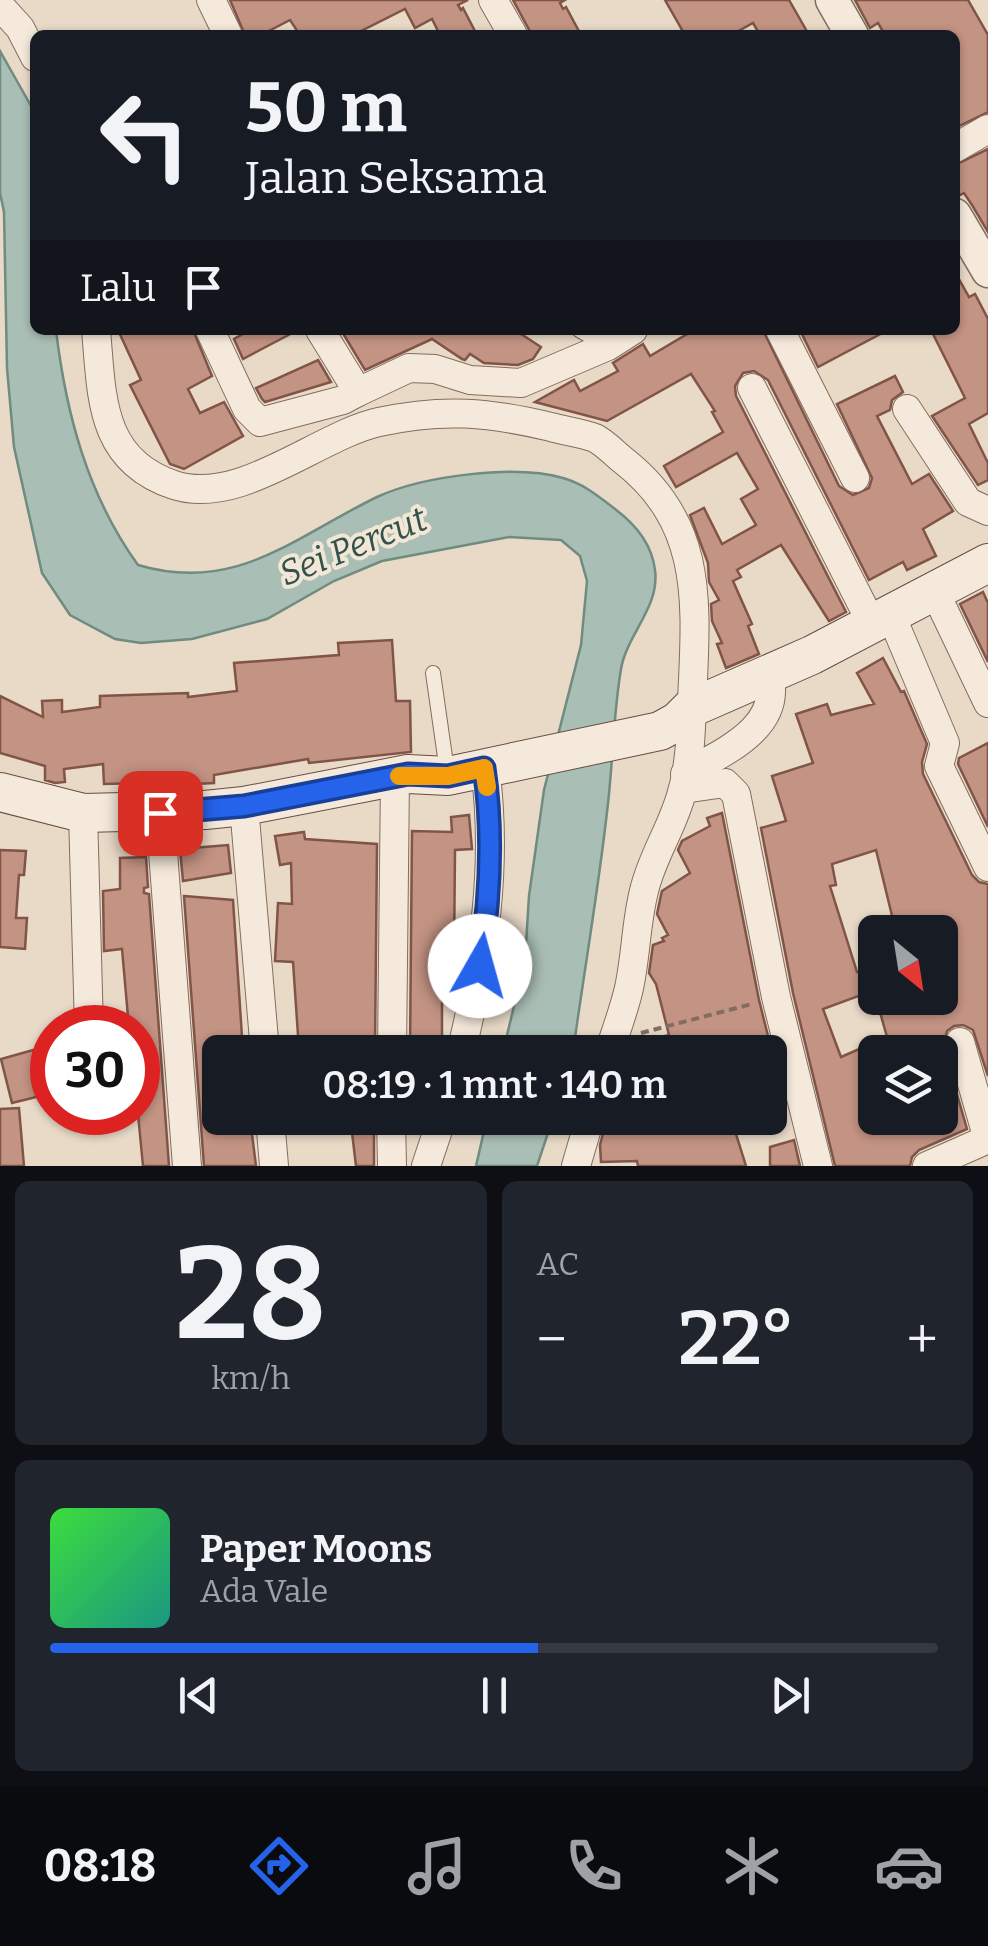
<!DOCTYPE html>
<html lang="id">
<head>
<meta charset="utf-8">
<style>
	body { margin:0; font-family:Bitter,serif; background:#20242c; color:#f1f3f6; height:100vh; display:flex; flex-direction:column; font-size:38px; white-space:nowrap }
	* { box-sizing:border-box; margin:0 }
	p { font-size:32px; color:#9ea1a6 }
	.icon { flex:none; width:55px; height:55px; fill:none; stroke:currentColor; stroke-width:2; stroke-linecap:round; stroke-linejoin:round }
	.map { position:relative; height:1166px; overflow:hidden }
	.panel { display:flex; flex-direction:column; gap:15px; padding:15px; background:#0d0f14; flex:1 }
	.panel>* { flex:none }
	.top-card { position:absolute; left:30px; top:30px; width:930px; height:305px; border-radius:15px; box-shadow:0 2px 8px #0004; background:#171b24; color:#f1f3f6; overflow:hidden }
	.needle { width:65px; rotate:150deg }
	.tools { position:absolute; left:858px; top:915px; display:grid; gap:20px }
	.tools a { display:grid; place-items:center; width:100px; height:100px; border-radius:15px; background:#171b24; box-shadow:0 2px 8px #0004; font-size:50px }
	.speed { position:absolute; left:30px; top:1005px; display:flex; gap:20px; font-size:50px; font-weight:700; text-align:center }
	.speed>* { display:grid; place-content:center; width:130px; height:130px; border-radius:50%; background:#171b24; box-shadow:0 2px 8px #0004; line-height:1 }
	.speed .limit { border:15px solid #d22; background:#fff; color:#111 }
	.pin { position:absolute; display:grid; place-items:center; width:85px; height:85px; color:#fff; margin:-42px; border-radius:20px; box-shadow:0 5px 15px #0006 }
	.me { position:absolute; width:110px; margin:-55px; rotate:7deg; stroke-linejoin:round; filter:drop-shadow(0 0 8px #0008) }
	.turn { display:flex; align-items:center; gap:35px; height:210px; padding:0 50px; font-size:45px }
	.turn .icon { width:130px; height:130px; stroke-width:2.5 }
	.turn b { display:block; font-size:70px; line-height:85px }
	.then { display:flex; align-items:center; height:95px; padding:0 50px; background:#0003; gap:20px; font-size:38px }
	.big { font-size:75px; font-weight:600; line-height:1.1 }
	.panel .card { flex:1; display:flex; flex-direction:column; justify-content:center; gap:15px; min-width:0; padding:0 35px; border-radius:15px; background:#20242c }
	.panel .dial { align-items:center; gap:0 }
	.dial b { font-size:130px; line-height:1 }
	.song { display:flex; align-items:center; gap:30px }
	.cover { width:120px; height:120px; border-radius:15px; background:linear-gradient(135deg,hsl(120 70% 55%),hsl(170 70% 35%)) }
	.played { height:10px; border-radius:5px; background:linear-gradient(90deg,#2563eb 55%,#363941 55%) }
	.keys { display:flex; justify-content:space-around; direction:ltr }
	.heat { display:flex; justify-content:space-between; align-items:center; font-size:55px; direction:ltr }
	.panel .tiles { flex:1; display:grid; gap:15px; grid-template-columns:1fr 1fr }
	.card:last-child { grid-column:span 2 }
	.trip { position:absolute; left:202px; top:1035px; width:585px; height:100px; border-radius:15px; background:#171b24; box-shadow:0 2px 8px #0004; font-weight:600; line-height:100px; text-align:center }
	.dock { display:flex; height:160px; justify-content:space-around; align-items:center; background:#090b0e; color:#9ea1a6 }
	.dock .icon { width:70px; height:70px }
	.dock .on { color:#2563eb }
	.dock b { font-size:45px; color:#f1f3f6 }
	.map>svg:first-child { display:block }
</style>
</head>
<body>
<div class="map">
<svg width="988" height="1166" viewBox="0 0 988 1166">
	<rect width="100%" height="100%" fill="#e9dac8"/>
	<g fill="#a9beb4" stroke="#708b80" stroke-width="2.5">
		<path d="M 0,51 L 35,113 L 35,330 L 56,330 C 66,414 88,496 138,565 C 236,594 294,537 377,497 C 422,476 515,464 563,478 C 584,484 598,496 615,509 C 635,524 652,544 655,570 C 660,607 627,634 621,669 C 613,716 613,765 607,812 C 598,892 584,972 573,1052 L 503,1052 L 525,960 L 529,896 L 544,790 L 581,645 L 587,581 L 580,556 L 561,540 L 509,537 L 382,561 L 334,581 L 267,619 L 192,639 L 141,643 L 115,639 L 70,615 L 42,573 L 14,447 L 7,368 L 4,212 L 0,193 Z"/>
		<polygon points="487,1118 553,1118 537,1166 476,1166"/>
	</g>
	<g fill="#c39383" stroke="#805548" stroke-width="2.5" fill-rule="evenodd">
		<polygon points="230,0 468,0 458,5 461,10 463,8 477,35 440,35 432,19 415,28 405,9 353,35 300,35 290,20 261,35 245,35"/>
		<polygon points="513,0 565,0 560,3 563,9 566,7 581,35 532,35"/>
		<polygon points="665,0 789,0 809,35 760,35 753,23 731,35 685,35"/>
		<polygon points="855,0 968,0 988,35 988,112 955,128 955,35 885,35 878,23 870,28"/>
		<polygon points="988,149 988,232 972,205 964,193 960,195 955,185 955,165"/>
		<polygon points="955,272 969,297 975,294 988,319 988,413 969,424 988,463 988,480 978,485 932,416 965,398 931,330 955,330"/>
		<polygon points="118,330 193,330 212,376 188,389 200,413 224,402 243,436 184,469 170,464 130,385 141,380"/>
		<polygon points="250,330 298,330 243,359 234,339"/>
		<polygon points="341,330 515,330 541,347 533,359 518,365 484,363 470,354 465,360 462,359 432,339 365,370"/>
		<polygon points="694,330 763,330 839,486 853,495 869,488 872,478 837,404 895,376 903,392 892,400 890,410 877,416 912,484 929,474 953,511 923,529 936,556 907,570 903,562 869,580 768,380 754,371 743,373 735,386 736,396 846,612 829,621 781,545 737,570 741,577 733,581 752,624 748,626 759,654 726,668 717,644 722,643 712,621 711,604 719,600 709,582 708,563 690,515 704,508 722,544 756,525 741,499 758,489 737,453 676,487 664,466 723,432 712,412 715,411 691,374 607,421 535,402 574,380 580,391 618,371 613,363 643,344 650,356"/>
		<polygon points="800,330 888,330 818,367"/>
		<polygon points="318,360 331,382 265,402 262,399 256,388"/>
		<polygon points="983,592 988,603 988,662 960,604"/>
		<polygon points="392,640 396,701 410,701 411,752 309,763 308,759 214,775 214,783 176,785 176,782 104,784 103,764 64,769 65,782 55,783 45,780 45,766 0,753 0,696 43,717 42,701 62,700 62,712 100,707 100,696 188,693 188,697 237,691 234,663 339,655 338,643"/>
		<path d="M 883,658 L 901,692 L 904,691 L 927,744 L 922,762 L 923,774 L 972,875 L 979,882 L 988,884 L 988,1076 L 973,1030 L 963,1025 L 954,1026 L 947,1031 L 943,1046 L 967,1129 L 919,1150 L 912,1157 L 910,1166 L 835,1166 L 793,993 L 761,828 L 786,821 L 772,776 L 813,763 L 796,714 L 827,704 L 831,715 L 874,704 L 857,673 ZM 876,850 L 896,932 L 932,926 L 935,932 L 940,932 L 940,944 L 953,974 L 946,977 L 955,998 L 876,998 L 887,1037 L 841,1057 L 823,1009 L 875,990 L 875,967 L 857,972 L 830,886 L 836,885 L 832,864 ZM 875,1052 L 940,1052 L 940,1118 L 875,1118 Z"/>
		<polygon points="988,743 988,827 958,764 959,758"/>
		<polygon points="722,813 759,1000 785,1104 770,1108 770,1052 628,1052 630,1045 669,1035 656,984 649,973 653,945 664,941 662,938 668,935 657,914 661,895 662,891 690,873 678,850 682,841 710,826 707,818"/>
		<polygon points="469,815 472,849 455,850 454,958 462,958 454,1001 442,1001 442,1052 410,1052 412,831 452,832 451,817"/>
		<polygon points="304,832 305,839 377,844 375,1047 334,1052 333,1047 299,1050 293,962 275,961 278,903 292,904 291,863 280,865 275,836"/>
		<polygon points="228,845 231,873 183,881 180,849"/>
		<polygon points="0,850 26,851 24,875 19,875 16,918 27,918 25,949 0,947"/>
		<polygon points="146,857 148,887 144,888 144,893 149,894 169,1166 143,1166 138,1114 138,1028 129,1028 122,949 104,951 103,891 120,889 120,858"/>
		<polygon points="184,896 233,900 243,1052 220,1052 220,1118 250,1118 256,1166 204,1166"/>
		<polygon points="33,1050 44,1095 12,1103 1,1059"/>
		<polygon points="19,1108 24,1166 0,1166 0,1109"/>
		<polygon points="607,1118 624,1118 625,1127 672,1118 731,1118 746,1166 638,1166 637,1161 601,1162 600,1145"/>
		<polygon points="374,1121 374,1166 356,1166 351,1124"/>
		<polygon points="794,1140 800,1166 770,1166 770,1147"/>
	</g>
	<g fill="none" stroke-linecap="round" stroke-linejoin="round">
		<defs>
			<g id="service">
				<polyline points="579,330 607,346"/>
				<polyline points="433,673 447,771"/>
			</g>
			<g id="minor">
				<polyline points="211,0 228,35"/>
				<polyline points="493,0 513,35"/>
				<polyline points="0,6 20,28 35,57"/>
				<polyline points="955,148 988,129"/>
				<path d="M 96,330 C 102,396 99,460 174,485 C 240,507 319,435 379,422 C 443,408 489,412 551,427 C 565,431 582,433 595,438 C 605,443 615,454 624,461 C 699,520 697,593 693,680 C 691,716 692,758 682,792 C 673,827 652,856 644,891 C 636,922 636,956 629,988 C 624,1010 616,1031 609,1052"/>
				<polyline points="210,330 247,409 260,422 343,400 358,392"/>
				<polyline points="320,330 358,392 409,368 435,369 470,380 521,383 608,346 633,330"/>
				<polyline points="780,330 855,478"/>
				<polyline points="752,388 872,624"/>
				<polyline points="907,409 968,502 988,511"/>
				<polyline points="935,592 988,703"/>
				<polyline points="891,615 945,743 939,766 988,867"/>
				<path d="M 685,774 C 723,752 783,728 769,675"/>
				<polyline points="683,789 725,783 736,794 776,997 818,1166"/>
				<polyline points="244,806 265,1052"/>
				<polyline points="83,813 89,1028"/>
				<polyline points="160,813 187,1166"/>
				<polyline points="960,1042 988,1139"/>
				<polyline points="392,1052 395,777"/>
				<path d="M 461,1052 C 484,959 498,864 485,768"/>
				<polyline points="270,1118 274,1166"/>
				<polyline points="391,1118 392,1166"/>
				<polyline points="426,1166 442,1118"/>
				<polyline points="576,1166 590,1118"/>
				<polyline points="927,1166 988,1139"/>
			</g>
			<g id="tertiary">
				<polyline points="832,0 852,35"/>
				<polyline points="955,215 988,271"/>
			</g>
			<polyline id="secondary" points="0,792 83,813 205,810 244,806 408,774 448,776 660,731 678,721 691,708 812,655 988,563"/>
		</defs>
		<use href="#service" stroke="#836d5f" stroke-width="16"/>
		<use href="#minor" stroke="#836d5f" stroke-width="30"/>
		<use href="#tertiary" stroke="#836d5f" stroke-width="35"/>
		<use href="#secondary" stroke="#654e42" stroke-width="40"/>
		<polyline stroke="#836d5f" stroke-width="4" stroke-dasharray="8 5" stroke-linecap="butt" points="641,1033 752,1004"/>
		<use href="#service" stroke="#f5e9db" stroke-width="14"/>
		<use href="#minor" stroke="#f5e9db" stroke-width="28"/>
		<use href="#tertiary" stroke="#f5e9db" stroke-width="32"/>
		<use href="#secondary" stroke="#f5e9db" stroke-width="38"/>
	</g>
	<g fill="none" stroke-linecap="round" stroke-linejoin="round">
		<defs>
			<path id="route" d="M 160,813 L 244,806 L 408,774 L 448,776 L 484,768 C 494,834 490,900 480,966"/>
		</defs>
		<use href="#route" stroke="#184099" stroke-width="25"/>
		<use href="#route" stroke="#2563eb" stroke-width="18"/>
		<polyline stroke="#f59e0b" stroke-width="18" points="399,776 448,776 484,768 487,787"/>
	</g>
	<g text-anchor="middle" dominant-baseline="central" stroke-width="8" stroke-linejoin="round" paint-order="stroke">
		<g font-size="35" font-style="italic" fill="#32534c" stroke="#f2e6d7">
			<text transform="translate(353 546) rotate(-22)">Sei Percut</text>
		</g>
	</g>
</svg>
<div class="tools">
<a><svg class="needle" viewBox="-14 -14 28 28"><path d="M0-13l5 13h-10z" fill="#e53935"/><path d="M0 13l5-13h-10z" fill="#9ea1a6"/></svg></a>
<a><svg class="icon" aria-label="layers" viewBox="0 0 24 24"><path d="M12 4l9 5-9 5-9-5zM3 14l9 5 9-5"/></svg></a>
</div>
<div class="speed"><div class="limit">30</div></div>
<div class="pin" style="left:160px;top:813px;background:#d93025"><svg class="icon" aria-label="arrive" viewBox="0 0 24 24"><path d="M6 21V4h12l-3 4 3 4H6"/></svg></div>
<svg class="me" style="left:480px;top:966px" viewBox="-20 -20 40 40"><circle r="19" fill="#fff"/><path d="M0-13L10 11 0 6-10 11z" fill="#2563eb"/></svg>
<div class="trip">08:19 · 1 mnt · 140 m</div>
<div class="top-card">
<div class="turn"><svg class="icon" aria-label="left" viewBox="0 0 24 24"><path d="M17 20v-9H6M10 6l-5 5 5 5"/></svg><div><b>50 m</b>Jalan Seksama</div></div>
<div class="then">Lalu<svg class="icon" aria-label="arrive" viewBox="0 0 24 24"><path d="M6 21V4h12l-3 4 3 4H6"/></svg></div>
</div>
</div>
<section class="panel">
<div class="tiles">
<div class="card dial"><b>28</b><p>km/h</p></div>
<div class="card"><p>AC</p>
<div class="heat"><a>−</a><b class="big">22°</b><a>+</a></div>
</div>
<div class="card">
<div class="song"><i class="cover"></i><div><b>Paper Moons</b><p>Ada Vale</p></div></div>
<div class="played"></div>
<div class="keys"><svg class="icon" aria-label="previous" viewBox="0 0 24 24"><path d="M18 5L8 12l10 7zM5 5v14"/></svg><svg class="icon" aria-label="pause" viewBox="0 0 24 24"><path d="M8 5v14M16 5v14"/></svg><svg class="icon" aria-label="next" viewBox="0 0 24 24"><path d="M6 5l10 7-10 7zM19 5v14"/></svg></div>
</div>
</div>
</section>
<nav class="dock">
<b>08:18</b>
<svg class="icon on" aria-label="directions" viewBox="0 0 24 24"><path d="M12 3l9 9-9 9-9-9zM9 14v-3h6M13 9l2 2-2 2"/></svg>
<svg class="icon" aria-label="music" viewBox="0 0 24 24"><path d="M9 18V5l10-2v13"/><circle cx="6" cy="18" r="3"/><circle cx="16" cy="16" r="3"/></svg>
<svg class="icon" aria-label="phone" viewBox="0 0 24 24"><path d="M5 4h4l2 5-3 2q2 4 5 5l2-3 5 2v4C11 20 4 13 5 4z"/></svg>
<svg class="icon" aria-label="climate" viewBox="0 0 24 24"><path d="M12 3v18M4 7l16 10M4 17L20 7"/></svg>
<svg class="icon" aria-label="car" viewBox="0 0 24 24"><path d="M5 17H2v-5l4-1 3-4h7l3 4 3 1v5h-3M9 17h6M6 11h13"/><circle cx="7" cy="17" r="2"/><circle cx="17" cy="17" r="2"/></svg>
</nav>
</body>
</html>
